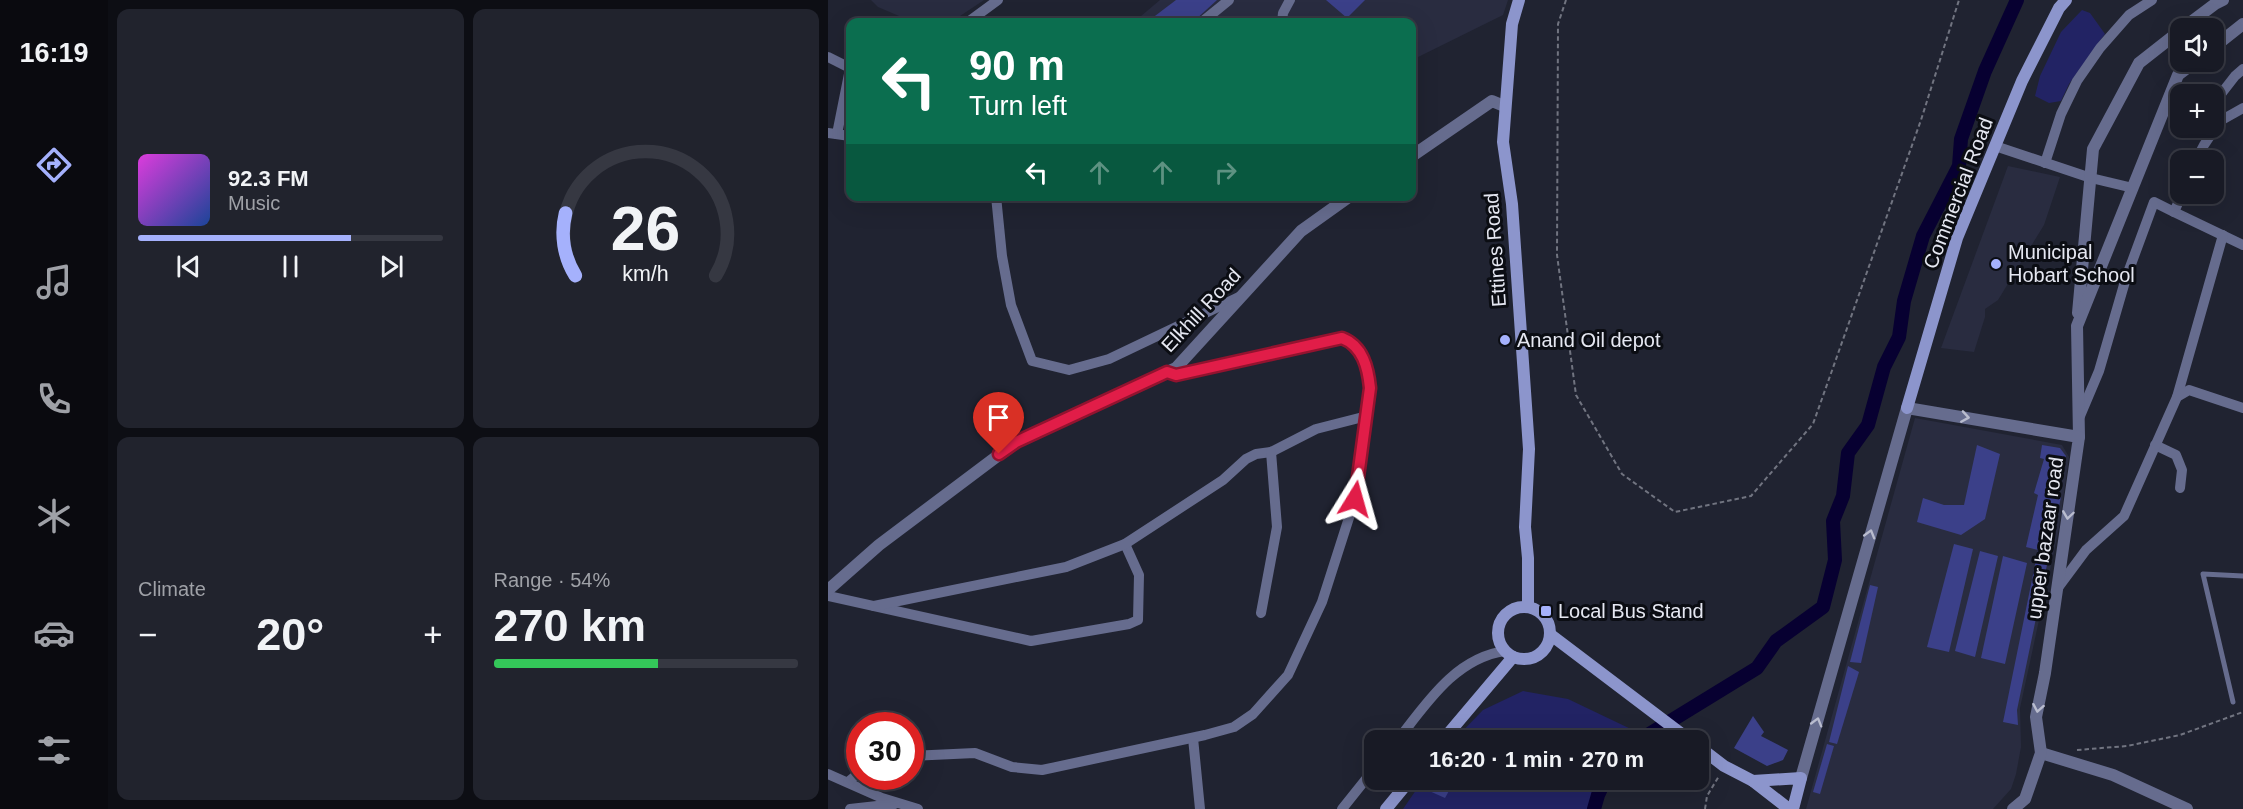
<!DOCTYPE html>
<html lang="en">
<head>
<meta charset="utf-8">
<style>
	body { margin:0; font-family:Helvetica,sans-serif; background:#21232d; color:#f1f3f6; height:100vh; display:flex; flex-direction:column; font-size:22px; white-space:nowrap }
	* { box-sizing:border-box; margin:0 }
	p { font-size:20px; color:#9fa1a7 }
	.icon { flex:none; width:33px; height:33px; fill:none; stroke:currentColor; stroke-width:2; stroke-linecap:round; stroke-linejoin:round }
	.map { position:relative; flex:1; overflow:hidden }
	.drawer { display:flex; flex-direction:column; gap:9px; padding:9px; background:#0d0e14; width:720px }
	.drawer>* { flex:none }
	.top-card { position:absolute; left:18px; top:18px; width:570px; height:183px; border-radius:12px; box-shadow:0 6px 24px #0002,0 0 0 2px #363842; background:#0b6e4f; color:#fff; overflow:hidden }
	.controls { position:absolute; left:1342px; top:18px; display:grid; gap:12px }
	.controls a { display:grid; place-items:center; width:54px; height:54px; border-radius:12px; background:#181a25; box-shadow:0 6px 24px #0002,0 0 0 2px #363842; font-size:30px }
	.speed { position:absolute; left:18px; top:712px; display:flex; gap:12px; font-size:30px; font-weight:700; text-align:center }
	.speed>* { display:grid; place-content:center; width:78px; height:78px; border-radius:50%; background:#181a25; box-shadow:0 6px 24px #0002,0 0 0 2px #363842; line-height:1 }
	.speed .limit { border:9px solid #d22; background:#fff; color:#111 }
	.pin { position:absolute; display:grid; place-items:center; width:51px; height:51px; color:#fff; margin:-62px -26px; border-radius:50% 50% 50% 0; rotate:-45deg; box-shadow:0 0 6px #0007 }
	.pin .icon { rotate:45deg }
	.me { position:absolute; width:66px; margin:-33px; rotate:8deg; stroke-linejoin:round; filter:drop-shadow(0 0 4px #0008) }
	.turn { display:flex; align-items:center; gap:21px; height:126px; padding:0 24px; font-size:27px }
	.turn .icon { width:78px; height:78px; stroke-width:2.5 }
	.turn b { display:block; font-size:42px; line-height:51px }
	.lanes { display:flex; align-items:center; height:57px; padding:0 24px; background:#0003; justify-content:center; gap:30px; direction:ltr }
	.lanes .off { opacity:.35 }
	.big { font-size:45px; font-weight:700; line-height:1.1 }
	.drawer .widget { flex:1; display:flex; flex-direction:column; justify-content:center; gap:9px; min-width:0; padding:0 21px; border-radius:12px; background:#21232d }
	.drawer .dial { align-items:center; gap:0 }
	.dial svg { height:156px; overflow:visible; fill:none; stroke:#363842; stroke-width:7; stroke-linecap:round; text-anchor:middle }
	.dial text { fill:#f1f3f6; stroke:none }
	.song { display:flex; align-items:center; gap:18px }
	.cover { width:72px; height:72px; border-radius:9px; background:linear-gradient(135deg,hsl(300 70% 55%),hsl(220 70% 35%)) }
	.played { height:6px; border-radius:3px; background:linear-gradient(90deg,#a5b1fc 70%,#363842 70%) }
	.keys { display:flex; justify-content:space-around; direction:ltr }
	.heat { display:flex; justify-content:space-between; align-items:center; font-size:33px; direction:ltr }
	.charge { height:9px; border-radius:4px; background:linear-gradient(90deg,#34c759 54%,#363842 0) }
	.drawer .tiles { flex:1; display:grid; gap:9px; grid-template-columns:repeat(2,1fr) }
	.trip { position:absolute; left:536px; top:730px; width:345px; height:60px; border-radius:12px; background:#181a25; box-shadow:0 6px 24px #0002,0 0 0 2px #363842; font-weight:700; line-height:60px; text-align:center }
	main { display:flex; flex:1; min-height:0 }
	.tabs { display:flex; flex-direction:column; width:108px; justify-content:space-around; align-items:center; background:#0a0a0f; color:#9fa1a7 }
	.tabs .icon { width:42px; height:42px }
	.tabs .selected { color:#a5b1fc }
	.tabs b { font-size:27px; color:#f1f3f6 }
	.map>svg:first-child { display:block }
</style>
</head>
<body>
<main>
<nav class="tabs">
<b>16:19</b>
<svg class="icon selected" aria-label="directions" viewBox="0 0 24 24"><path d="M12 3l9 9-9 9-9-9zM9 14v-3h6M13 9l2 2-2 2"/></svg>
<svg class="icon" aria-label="music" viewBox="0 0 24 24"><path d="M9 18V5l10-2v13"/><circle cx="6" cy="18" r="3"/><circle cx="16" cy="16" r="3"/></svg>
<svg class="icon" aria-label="phone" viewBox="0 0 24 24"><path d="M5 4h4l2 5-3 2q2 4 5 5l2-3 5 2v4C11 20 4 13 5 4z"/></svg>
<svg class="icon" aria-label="climate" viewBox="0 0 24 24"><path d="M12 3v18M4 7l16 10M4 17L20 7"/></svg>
<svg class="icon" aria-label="car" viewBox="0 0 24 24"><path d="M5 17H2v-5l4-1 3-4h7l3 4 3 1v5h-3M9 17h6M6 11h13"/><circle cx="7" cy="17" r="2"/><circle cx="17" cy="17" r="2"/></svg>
<svg class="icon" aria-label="filters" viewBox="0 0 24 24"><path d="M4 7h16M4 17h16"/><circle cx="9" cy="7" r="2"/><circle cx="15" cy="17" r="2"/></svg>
</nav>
<section class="drawer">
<div class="tiles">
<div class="widget">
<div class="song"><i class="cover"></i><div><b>92.3 FM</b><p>Music</p></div></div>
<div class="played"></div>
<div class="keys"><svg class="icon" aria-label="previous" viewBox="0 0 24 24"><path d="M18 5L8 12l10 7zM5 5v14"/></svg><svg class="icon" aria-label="pause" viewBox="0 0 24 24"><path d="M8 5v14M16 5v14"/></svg><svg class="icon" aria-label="next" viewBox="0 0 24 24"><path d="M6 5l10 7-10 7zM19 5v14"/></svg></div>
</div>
<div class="widget dial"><svg viewBox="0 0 100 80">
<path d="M14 69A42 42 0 1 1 86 69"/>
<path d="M14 69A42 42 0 0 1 9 37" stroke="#a5b1fc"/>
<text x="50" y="56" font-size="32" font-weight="700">26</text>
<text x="50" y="72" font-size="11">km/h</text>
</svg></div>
<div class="widget"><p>Climate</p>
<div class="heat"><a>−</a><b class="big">20°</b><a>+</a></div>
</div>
<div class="widget"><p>Range · 54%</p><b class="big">270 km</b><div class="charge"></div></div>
</div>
</section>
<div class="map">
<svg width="1415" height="809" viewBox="0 0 1415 809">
	<rect width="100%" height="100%" fill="#202331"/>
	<g fill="#292c40">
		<polygon points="43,0 156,0 132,16 107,21 78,19 50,7"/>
		<polygon points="332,0 680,0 675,15 584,60 584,22 306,22"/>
		<polygon points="1180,166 1232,177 1216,225 1170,300 1157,309 1157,317 1146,352 1113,348"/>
		<polygon points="1087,418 1234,445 1241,457 1231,528 1192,708 1193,747 1188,774 1183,789 1165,809 978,809"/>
	</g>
	<g fill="#222364">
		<polygon points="1254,10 1262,13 1277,34 1241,84 1233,101 1221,103 1207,96 1212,76 1233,32"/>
		<polygon points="695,691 740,699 807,731 799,741 625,741 655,710"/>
		<polygon points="595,780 773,780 766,793 762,809 575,809"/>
	</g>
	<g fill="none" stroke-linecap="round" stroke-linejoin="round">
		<g stroke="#070031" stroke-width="14">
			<polyline points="810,741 929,668 948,641 995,607 1007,560 1005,521 1015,496 1020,453 1040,425 1056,367 1071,337 1076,301 1095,236 1131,166 1133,139 1157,71 1189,0"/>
			<polyline points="766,809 770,795 777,780"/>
		</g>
	</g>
	<g fill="#3b4089">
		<polygon points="348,0 389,0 365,22 319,22"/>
		<polygon points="498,0 537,0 519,18"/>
		<polygon points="1149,445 1172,454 1157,519 1133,535 1089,522 1095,498 1116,505 1136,505"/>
		<polygon points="1214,445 1232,448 1238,456 1229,495 1233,497 1189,710 1190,725 1175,722 1210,550 1198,547 1210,495 1206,493 1216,459 1212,458"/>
		<polygon points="1126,544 1145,549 1121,652 1099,647"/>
		<polygon points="1152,551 1170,556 1147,657 1127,651"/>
		<polygon points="1175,556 1199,563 1177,664 1153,658"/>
		<polygon points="1042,585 1050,587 1033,663 1022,662"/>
		<polygon points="1020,666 1031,672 1009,744 1001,742"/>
		<polygon points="925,716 936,732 933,736 960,750 955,760 939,766 906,748"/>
		<polygon points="999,744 1006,746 992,794 985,792"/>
		<polygon points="605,780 627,780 617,798 599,790"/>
	</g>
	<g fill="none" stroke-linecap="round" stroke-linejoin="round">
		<g stroke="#717480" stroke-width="2" stroke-dasharray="4.5 3" stroke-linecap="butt">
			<polyline points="738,0 730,24 729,255 748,395 794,474 847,512 923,496 985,424 1093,120 1131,0"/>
			<polyline points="1249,750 1299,746 1352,735 1415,712"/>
			<polyline points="877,809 879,796 891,776"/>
		</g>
		<polyline stroke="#666c8e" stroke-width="5" points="1405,702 1375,574 1415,576"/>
		<g stroke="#666c8e" stroke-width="10">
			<polyline points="140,22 170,0"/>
			<polyline points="374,22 401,0"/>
			<polyline points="454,22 455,13 462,0"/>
			<polyline points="0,57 22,68"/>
			<polyline points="1386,103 1407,76 1415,69"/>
			<polyline points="0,133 22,136"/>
			<polyline points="9,134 22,69"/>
			<polyline points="1167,146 1263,178 1305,188"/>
			<polyline points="1368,160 1376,145 1392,121 1415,108"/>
			<polyline points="1217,163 1233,114 1249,81 1272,48 1301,15 1324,0"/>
			<polyline points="168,196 174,256 183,305 204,361 241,370 281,359 411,297"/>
			<polyline points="1346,212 1415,245"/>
			<polyline points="1349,397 1395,235"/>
			<polyline points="1252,416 1271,371 1298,278 1326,202 1346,212 1354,194"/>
			<polyline points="1327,445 1348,455 1354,470 1352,488"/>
			<polyline points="1229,589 1258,550 1296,516 1349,397 1361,390 1415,408"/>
			<polyline points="0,596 203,641 301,624 310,620 311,575 297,544"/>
			<polyline points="46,606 238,567 297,544 395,480 418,459 428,454 443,452 488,429 539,416"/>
			<polyline points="433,613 449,527 443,452"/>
			<polyline points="365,738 372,809"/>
			<path d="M 569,741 C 598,704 627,658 677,651"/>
			<polyline points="82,756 147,753 184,767 214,770 377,735 406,727 425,714 460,675 494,602 527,499 542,388 540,371 524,342 515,338 348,375 339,372"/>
			<polyline points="0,774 54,798 90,809"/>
			<polyline points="20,782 32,772"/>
			<polyline points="22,809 67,804"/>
			<polyline points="514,809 546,769"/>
		</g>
		<g stroke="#666c8e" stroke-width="12">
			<polyline points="1355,28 1387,4 1395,0"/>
			<polyline points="1386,47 1415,24"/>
			<polyline points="584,156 664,101 676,106"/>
			<polyline points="1250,313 1265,149 1311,63 1353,30"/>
			<polyline points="1251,437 1249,326 1350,75 1367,62"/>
			<polyline points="0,590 51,545 188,442 348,368 473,231 522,196"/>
			<polyline points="1213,753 1285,775 1359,809"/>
			<polyline points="973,778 1079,408 1251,437 1217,673 1208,717 1213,753 1197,799 1185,809"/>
		</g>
		<g stroke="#8c95cc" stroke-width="12">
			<polyline points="691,0 684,24 675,142 684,204 701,449 697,527 700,558 700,607"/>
			<polyline points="1079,408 1129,238 1194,81 1231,8 1238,0"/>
			<circle cx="696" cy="633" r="26"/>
			<polyline points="723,635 863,741"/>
			<polyline points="614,741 685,657"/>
			<polyline points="870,746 896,766 925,781"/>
			<polyline points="558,809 582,780"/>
			<polyline points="961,809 925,781 973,778 965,809"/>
		</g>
	</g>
	<defs><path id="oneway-chevron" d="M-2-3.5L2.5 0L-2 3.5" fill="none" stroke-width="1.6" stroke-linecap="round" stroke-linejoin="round" transform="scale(1.5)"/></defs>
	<g stroke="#b9bcce">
		<use href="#oneway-chevron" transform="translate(1137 417) rotate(9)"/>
		<use href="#oneway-chevron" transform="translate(1240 515) rotate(98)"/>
		<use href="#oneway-chevron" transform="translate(1042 534) rotate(-74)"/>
		<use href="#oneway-chevron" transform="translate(1210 708) rotate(100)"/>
		<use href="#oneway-chevron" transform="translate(989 722) rotate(-74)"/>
	</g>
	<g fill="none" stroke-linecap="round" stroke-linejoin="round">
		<defs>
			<path id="route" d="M 171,454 L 188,442 L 339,372 L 348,375 L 514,338 C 535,346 540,368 542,388 L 527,499"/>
		</defs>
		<use href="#route" stroke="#92132f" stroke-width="15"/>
		<use href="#route" stroke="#e11d48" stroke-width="10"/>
	</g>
	<g fill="#a5b1fc" stroke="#0b0d13" stroke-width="2">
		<circle cx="1168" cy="264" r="6"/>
		<circle cx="677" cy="340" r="6"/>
		<rect x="712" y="605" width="12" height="12" rx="3"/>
	</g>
	<g text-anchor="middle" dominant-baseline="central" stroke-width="6" stroke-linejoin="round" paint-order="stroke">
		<g font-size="20" fill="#e5e7f1" stroke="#0b0d13">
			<text transform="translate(1130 193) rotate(-69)">Commercial Road</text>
			<text transform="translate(667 250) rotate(-94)">Ettines Road</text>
			<text transform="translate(373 310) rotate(-47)">Elkhill Road</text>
			<text transform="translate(1217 538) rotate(-82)">upper bazaar road</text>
		</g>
		<g font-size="20" fill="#e5e7f1" stroke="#0b0d13" text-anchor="start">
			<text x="1180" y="252">Municipal<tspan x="1180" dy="23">Hobart School</tspan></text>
			<text x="689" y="340">Anand Oil depot</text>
			<text x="730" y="611">Local Bus Stand</text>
		</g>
	</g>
</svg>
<div class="controls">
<a><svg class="icon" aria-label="sound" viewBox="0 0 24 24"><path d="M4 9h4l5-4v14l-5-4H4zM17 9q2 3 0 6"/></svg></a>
<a>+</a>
<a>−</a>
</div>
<div class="speed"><div class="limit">30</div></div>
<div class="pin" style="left:171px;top:454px;background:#d93025"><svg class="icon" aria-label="arrive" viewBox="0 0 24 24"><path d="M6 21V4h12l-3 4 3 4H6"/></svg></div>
<svg class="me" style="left:527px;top:499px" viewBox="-20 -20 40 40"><path d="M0-17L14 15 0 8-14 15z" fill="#e11d48" stroke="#fff" stroke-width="4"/></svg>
<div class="trip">16:20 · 1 min · 270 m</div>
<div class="top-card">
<div class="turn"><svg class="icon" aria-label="left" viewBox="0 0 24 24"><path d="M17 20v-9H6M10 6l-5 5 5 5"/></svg><div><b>90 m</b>Turn left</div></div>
<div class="lanes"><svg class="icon" aria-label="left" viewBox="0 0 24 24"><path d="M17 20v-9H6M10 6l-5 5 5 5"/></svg><svg class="icon off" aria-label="ahead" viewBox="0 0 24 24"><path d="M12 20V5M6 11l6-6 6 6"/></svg><svg class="icon off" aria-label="ahead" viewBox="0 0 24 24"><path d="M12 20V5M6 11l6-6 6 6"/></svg><svg class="icon off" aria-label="right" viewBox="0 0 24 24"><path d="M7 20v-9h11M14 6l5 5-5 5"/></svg></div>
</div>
</div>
</main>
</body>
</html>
